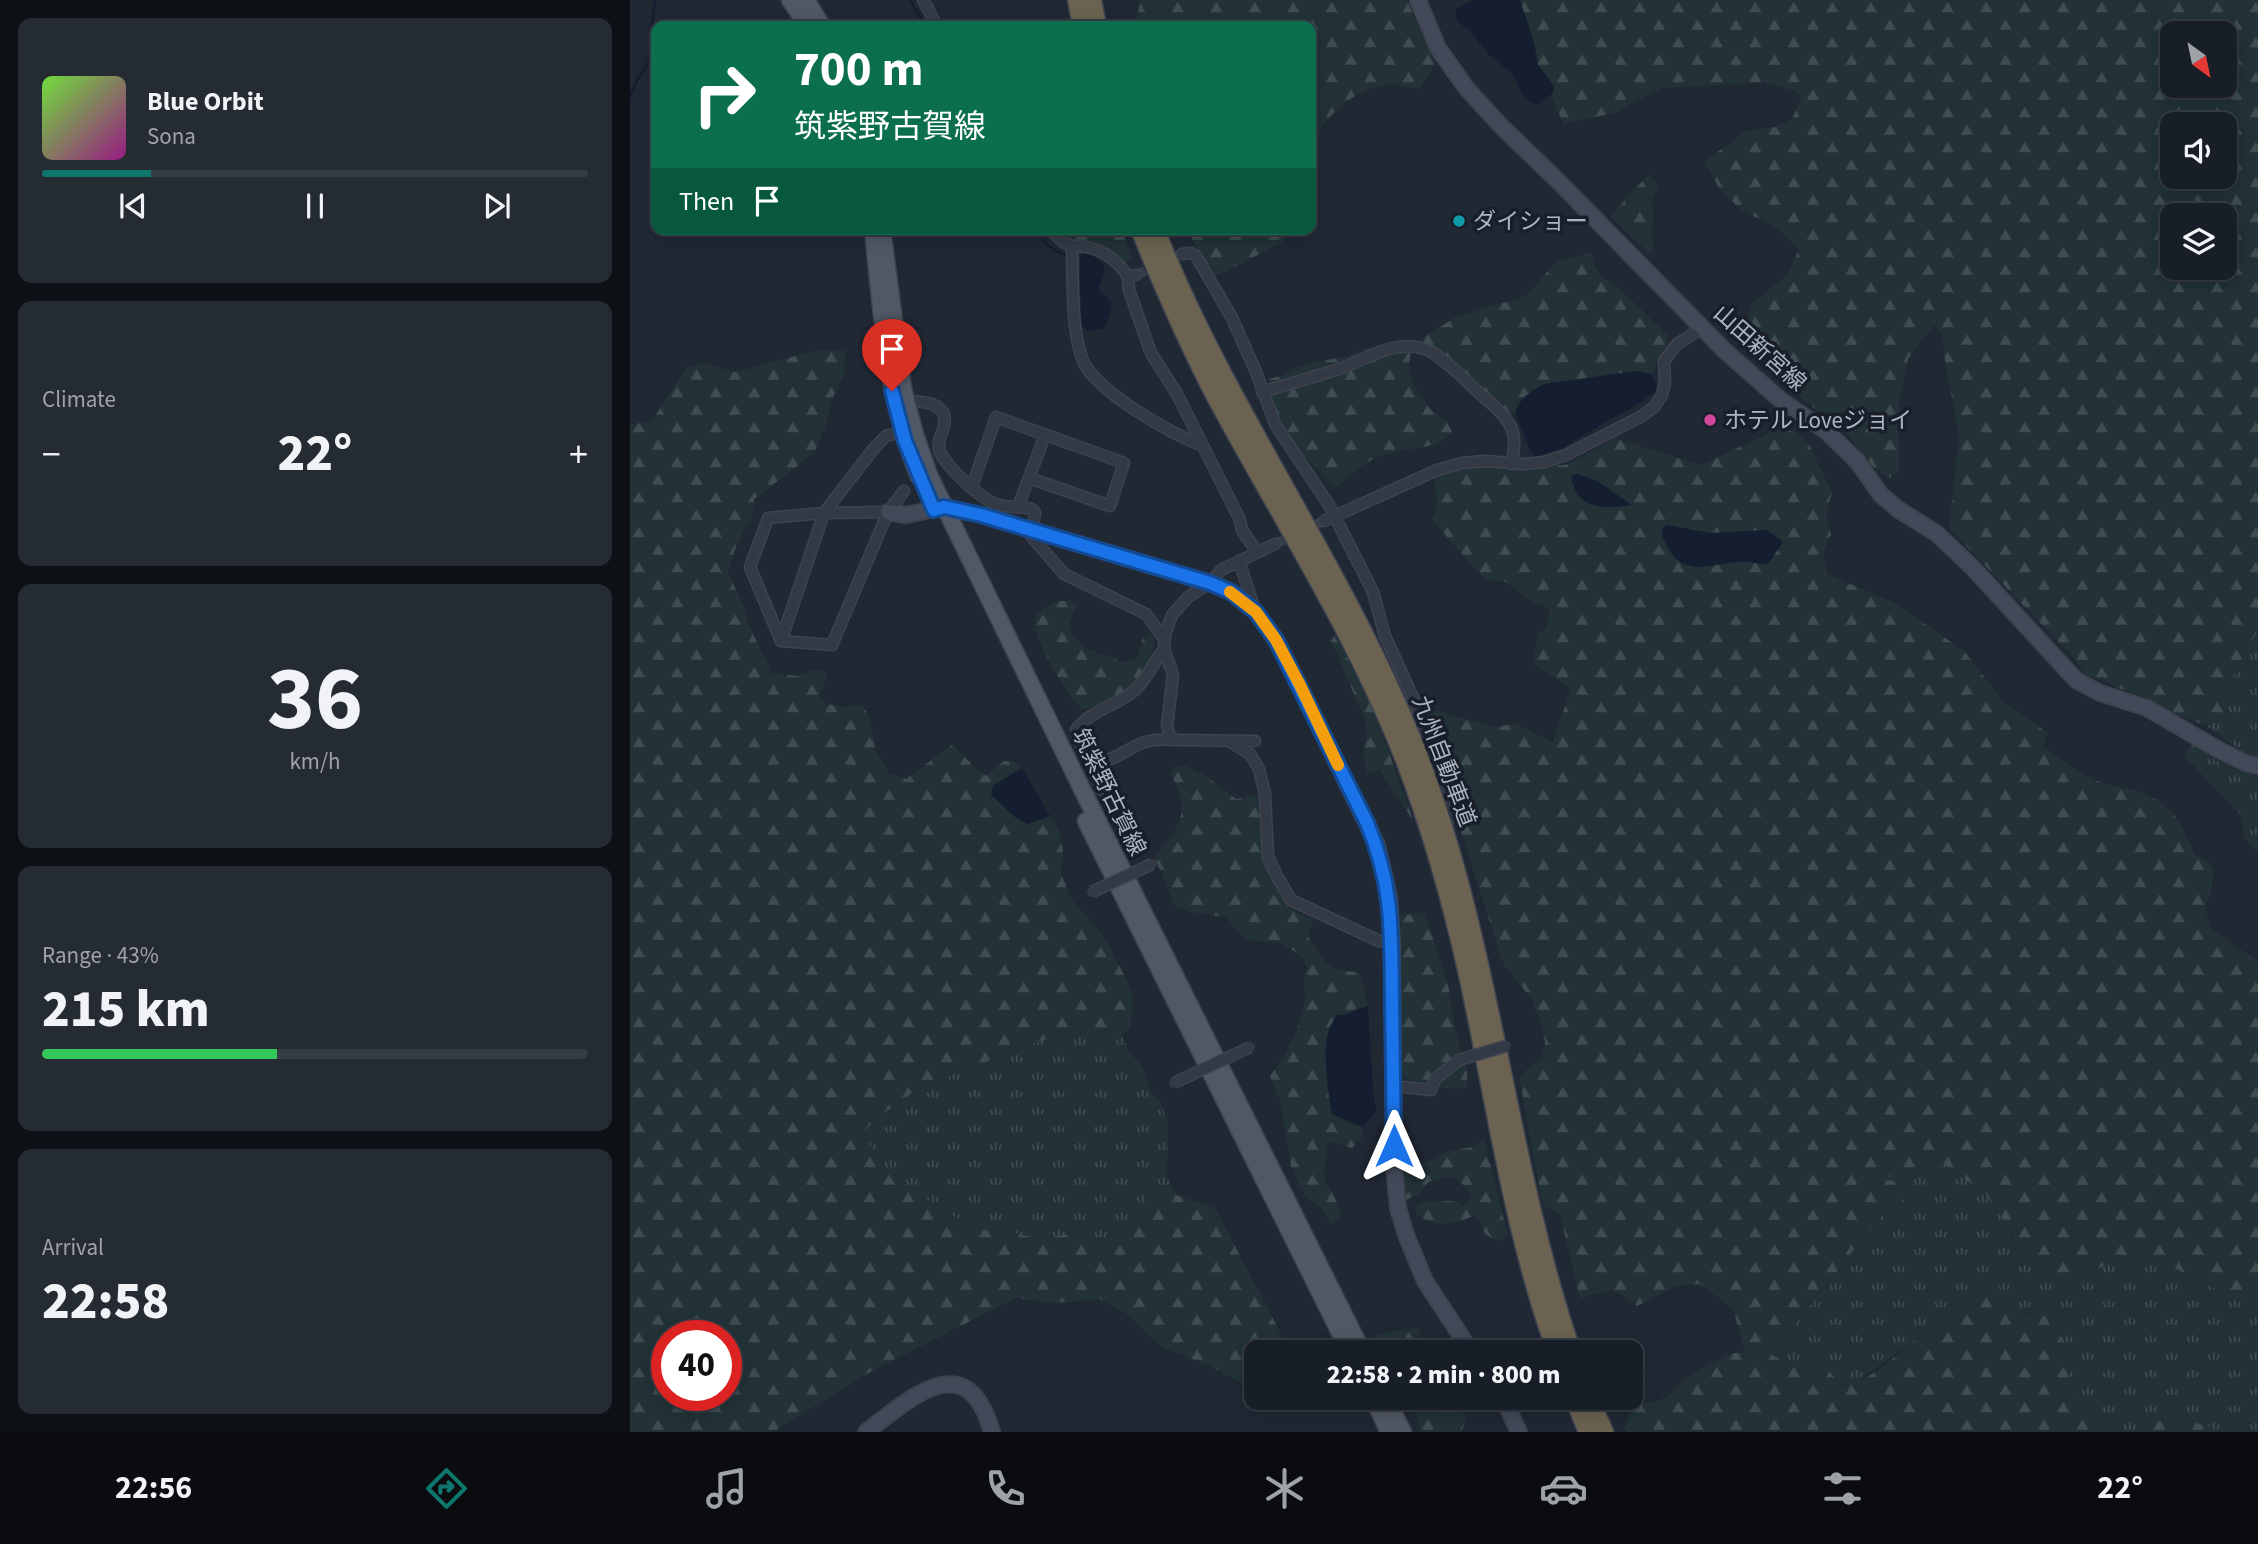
<!DOCTYPE html>
<html lang="en">
<head>
<meta charset="utf-8">
<style>
	body { margin:0; font-family:"Source Sans 3","Noto Sans JP",sans-serif; background:#252b33; color:#f1f3f6; height:100vh; display:flex; flex-direction:column; font-size:26px; white-space:nowrap }
	* { box-sizing:border-box; margin:0 }
	p { font-size:23px; color:#9fa2a7 }
	.icon { flex:none; width:38px; height:38px; fill:none; stroke:currentColor; stroke-width:2; stroke-linecap:round; stroke-linejoin:round }
	.map { position:relative; flex:1; overflow:hidden }
	.details { display:flex; flex-direction:column; gap:18px; padding:18px; background:#0d1015; width:630px }
	.details>* { flex:none }
	.banner { position:absolute; left:21px; top:21px; width:665px; height:214px; border-radius:14px; box-shadow:0 4px 18px #0003,0 0 0 2px #363c44; background:#0b6e4f; color:#fff; overflow:hidden }
	.needle { width:46px; rotate:147deg }
	.tools { position:absolute; left:1530px; top:21px; display:grid; gap:14px }
	.tools a { display:grid; place-items:center; width:77px; height:77px; border-radius:14px; background:#181e27; box-shadow:0 4px 18px #0003,0 0 0 2px #363c44; font-size:35px }
	.speed { position:absolute; left:21px; top:1320px; display:flex; gap:14px; font-size:35px; font-weight:700; text-align:center }
	.speed>* { display:grid; place-content:center; width:91px; height:91px; border-radius:50%; background:#181e27; box-shadow:0 4px 18px #0003,0 0 0 2px #363c44; line-height:1 }
	.speed .limit { border:10px solid #d22; background:#fff; color:#111 }
	.pin { position:absolute; display:grid; place-items:center; width:60px; height:60px; color:#fff; margin:-72px -30px; border-radius:50% 50% 50% 0; rotate:-45deg; box-shadow:0 0 7px #0007 }
	.pin .icon { rotate:45deg }
	.me { position:absolute; width:77px; margin:-38px; rotate:0deg; stroke-linejoin:round; filter:drop-shadow(0 0 5px #0008) }
	.turn { display:flex; align-items:center; gap:24px; height:147px; padding:0 28px; font-size:32px }
	.turn .icon { width:91px; height:91px; stroke-width:2.5 }
	.turn b { display:block; font-size:49px; line-height:60px }
	.then { display:flex; align-items:center; height:66px; padding:0 28px; background:#0003; gap:14px; font-size:26px }
	.big { font-size:52px; font-weight:800; line-height:1.1 }
	.details .widget { flex:1; display:flex; flex-direction:column; justify-content:center; gap:10px; min-width:0; padding:0 24px; border-radius:14px; background:#252b33 }
	.details .dial { align-items:center; gap:0 }
	.dial b { font-size:91px; line-height:1 }
	.song { display:flex; align-items:center; gap:21px }
	.cover { width:84px; height:84px; border-radius:10px; background:linear-gradient(135deg,hsl(100 70% 55%),hsl(310 70% 35%)) }
	.played { height:7px; border-radius:4px; background:linear-gradient(90deg,#0f766e 20%,#363c44 20%) }
	.keys { display:flex; justify-content:space-around; direction:ltr }
	.heat { display:flex; justify-content:space-between; align-items:center; font-size:38px; direction:ltr }
	.charge { height:10px; border-radius:5px; background:linear-gradient(90deg,#34c759 43%,#363c44 0) }
	.trip { position:absolute; left:614px; top:1340px; width:399px; height:70px; border-radius:14px; background:#181e27; box-shadow:0 4px 18px #0003,0 0 0 2px #363c44; font-weight:800; line-height:70px; text-align:center }
	.tabs { display:flex; height:112px; justify-content:space-around; align-items:center; background:#0a0c10; color:#9fa2a7 }
	.tabs .icon { width:49px; height:49px }
	.tabs .current { color:#0f766e }
	.tabs b { font-size:32px; color:#f1f3f6 }
	main { display:flex; flex:1; min-height:0 }
	.map>svg:first-child { display:block }
</style>
</head>
<body>
<main>
<section class="details">
<div class="widget">
<div class="song"><i class="cover"></i><div><b>Blue Orbit</b><p>Sona</p></div></div>
<div class="played"></div>
<div class="keys"><svg class="icon" aria-label="previous" viewBox="0 0 24 24"><path d="M18 5L8 12l10 7zM5 5v14"/></svg><svg class="icon" aria-label="pause" viewBox="0 0 24 24"><path d="M8 5v14M16 5v14"/></svg><svg class="icon" aria-label="next" viewBox="0 0 24 24"><path d="M6 5l10 7-10 7zM19 5v14"/></svg></div>
</div>
<div class="widget"><p>Climate</p>
<div class="heat"><a>−</a><b class="big">22°</b><a>+</a></div>
</div>
<div class="widget dial"><b>36</b><p>km/h</p></div>
<div class="widget"><p>Range · 43%</p><b class="big">215 km</b><div class="charge"></div></div>
<div class="widget"><p>Arrival</p><b class="big">22:58</b></div>
</section>
<div class="map">
<svg width="1628" height="1432" viewBox="0 0 1628 1432">
	<defs>
		<pattern id="grass-tufts" width="24" height="20" patternUnits="userSpaceOnUse" patternTransform="scale(1.75)"><rect width="24" height="20" fill="#223236"/><path d="M3 7l-1-3M5 7V3M7 7l1-3M15 17l-1-3M17 17v-4M19 17l1-3" fill="none" stroke="#3f4d51"/></pattern>
		<pattern id="forest-firs" width="22" height="20" patternUnits="userSpaceOnUse" patternTransform="scale(1.75)"><rect width="22" height="20" fill="#223236"/><path d="M5 1l3.5 6h-7zM16 11l3.5 6h-7z" fill="#3f4d51"/></pattern>
	</defs>
	<rect width="100%" height="100%" fill="#202834"/>
	<g fill="url(#grass-tufts)">
		<polygon points="1628,631 1628,757 1613,752 1577,726 1596,710 1604,676 1617,647"/>
		<polygon points="1563,742 1585,760 1628,777 1628,851 1626,851 1615,838 1610,814 1554,756"/>
		<polygon points="501,1029 492,1035 499,1052 512,1066 521,1092 530,1101 538,1123 537,1177 547,1195 531,1190 516,1198 506,1219 479,1244 441,1233 411,1240 372,1229 349,1230 312,1210 260,1172 231,1134 250,1116 285,1091 319,1076 429,1034"/>
		<path d="M 1315,1165 L 1355,1193 L 1376,1224 L 1383,1242 L 1430,1286 L 1473,1266 L 1500,1262 L 1515,1253 L 1591,1292 L 1628,1293 L 1628,1432 L 1584,1432 L 1581,1427 L 1517,1425 L 1505,1432 L 1470,1432 L 1460,1410 L 1443,1388 L 1435,1354 L 1406,1312 L 1389,1315 L 1376,1303 L 1367,1284 L 1349,1294 L 1221,1386 C 1196,1386 1160,1366 1139,1353 L 1171,1317 L 1248,1219 L 1276,1197 L 1245,1179 Z"/>
	</g>
	<g fill="url(#forest-firs)" fill-rule="evenodd">
		<path d="M 511,0 L 777,0 L 805,64 L 789,89 C 779,88 766,83 756,85 C 722,89 691,119 681,151 L 681,26 L 504,26 Z"/>
		<path d="M 888,0 L 1628,0 L 1628,631 L 1617,647 L 1604,676 L 1596,710 L 1577,726 L 1534,710 L 1517,698 L 1485,687 L 1475,680 L 1456,676 L 1443,657 L 1319,528 L 1329,436 L 1314,355 L 1313,336 L 1304,325 L 1278,359 L 1269,402 L 1269,471 L 1260,478 L 1244,468 L 1208,422 L 1196,418 L 1110,345 L 1122,303 L 1157,275 L 1169,249 L 1147,228 L 1110,209 L 1089,188 L 1074,162 L 1116,131 L 1146,127 L 1162,119 L 1171,99 L 1166,91 L 1134,82 L 1032,88 L 984,113 L 933,124 L 918,87 L 893,48 ZM 1542,33 L 1594,33 L 1594,86 L 1542,86 ZM 1542,124 L 1594,124 L 1594,177 L 1542,177 ZM 1542,215 L 1594,215 L 1594,268 L 1542,268 Z"/>
		<polygon points="1019,174 1029,187 1022,198 1024,218 1021,232 1024,244 1021,255 980,216"/>
		<polygon points="426,229 490,229 500,250 502,261 491,263 439,242"/>
		<polygon points="556,229 657,229 654,242 584,277"/>
		<path d="M 962,252 C 964,268 969,278 985,284 L 1037,335 L 1038,341 L 1022,374 L 1006,371 L 914,384 L 891,399 L 885,412 L 877,413 L 854,390 L 790,339 L 826,317 L 896,296 L 926,262 Z"/>
		<path d="M 766,342 L 782,346 L 778,369 L 784,386 L 801,410 L 817,422 L 822,432 C 804,453 774,446 750,456 C 732,463 720,475 706,488 L 663,445 L 643,413 L 639,379 L 651,376 L 670,365 L 718,356 L 736,348 Z"/>
		<path d="M 192,349 L 216,351 L 213,378 L 202,399 L 196,425 L 185,451 L 169,465 L 124,499 L 122,520 L 113,532 L 105,549 L 98,573 L 115,609 L 118,624 L 137,662 L 141,673 L 166,676 L 187,669 L 197,673 L 190,696 L 196,704 L 216,707 L 232,705 L 240,717 L 246,751 L 258,772 L 276,779 L 323,744 L 343,766 L 356,776 L 374,761 L 387,762 L 392,768 L 379,775 L 397,824 L 420,816 L 429,830 L 433,851 L 431,873 L 441,899 L 476,939 L 502,991 L 501,1029 L 429,1034 L 319,1076 L 285,1091 L 250,1116 L 231,1134 L 260,1172 L 312,1210 L 349,1230 L 372,1229 L 411,1240 L 441,1233 L 479,1244 L 506,1219 L 516,1198 L 531,1190 L 585,1208 L 649,1330 L 654,1353 L 626,1353 L 626,1387 L 613,1384 L 582,1367 L 532,1347 L 497,1314 L 470,1299 L 423,1303 L 386,1298 L 240,1372 L 143,1432 L 0,1432 L 0,425 L 22,421 L 57,367 L 71,363 L 106,372 ZM 37,1335 L 96,1335 L 96,1395 L 37,1395 Z"/>
		<path d="M 1148,429 L 1165,432 L 1179,444 L 1202,493 L 1196,512 L 1201,535 L 1193,552 L 1197,574 L 1265,603 L 1334,651 L 1373,701 L 1418,733 L 1413,747 C 1430,759 1454,777 1473,783 C 1484,787 1495,787 1505,790 C 1541,801 1552,823 1565,855 L 1573,858 L 1584,868 L 1581,893 L 1575,906 L 1580,927 L 1602,944 L 1628,961 L 1628,1293 L 1591,1292 L 1515,1253 L 1500,1262 L 1473,1266 L 1430,1286 L 1393,1259 L 1376,1224 L 1355,1193 L 1315,1165 L 1248,1179 L 1274,1182 L 1276,1197 L 1248,1219 L 1171,1317 L 1139,1353 L 1161,1366 C 1188,1357 1195,1364 1211,1386 C 1236,1386 1274,1348 1294,1333 C 1317,1315 1341,1297 1368,1284 L 1376,1303 L 1389,1315 L 1396,1315 L 1406,1312 L 1427,1322 L 1443,1388 L 1460,1410 L 1470,1432 L 996,1432 L 995,1429 L 1001,1409 L 1017,1402 L 1037,1398 L 1062,1373 L 1102,1353 L 1115,1353 L 1104,1312 L 1096,1303 L 1069,1284 L 1046,1286 L 1007,1306 C 981,1285 980,1289 950,1299 L 930,1214 L 913,1206 L 889,1076 L 912,1058 L 915,1042 L 911,1023 L 901,998 L 873,963 L 792,711 L 808,711 L 864,727 L 885,724 L 923,742 L 941,688 L 903,664 L 908,634 L 918,627 L 919,608 L 903,602 L 876,582 L 854,579 L 803,521 L 807,501 L 804,474 L 849,464 L 883,468 L 935,465 L 977,444 L 984,438 L 1071,465 Z"/>
		<path d="M 441,600 L 447,605 L 439,623 L 443,635 L 458,649 L 494,662 L 508,657 L 512,640 L 519,633 L 525,637 L 521,662 L 511,677 L 490,698 L 470,707 L 452,709 C 437,697 410,647 405,629 C 404,623 406,618 408,613 L 425,602 Z"/>
		<polygon points="705,634 737,696 750,728 784,822 749,769 737,773 733,754 737,734 735,719 701,641"/>
		<path d="M 553,765 L 576,776 L 606,799 L 625,796 L 636,801 L 642,853 L 642,878 L 653,890 L 666,899 L 666,913 L 683,919 L 678,936 C 692,960 699,972 729,972 L 738,1006 L 725,1009 L 698,1031 C 696,1059 696,1086 702,1114 L 723,1125 L 732,1127 L 733,1136 L 722,1148 L 698,1141 L 694,1178 L 709,1206 L 710,1219 L 702,1225 L 691,1208 L 679,1200 L 669,1185 L 661,1166 L 651,1103 L 640,1076 C 655,1057 668,1031 674,1006 C 677,993 670,981 677,968 L 671,956 L 652,943 L 617,940 L 602,925 L 598,918 L 561,912 L 545,906 L 525,858 C 548,826 563,814 541,775 L 544,767 Z"/>
		<path d="M 795,912 L 819,989 L 825,1029 L 837,1072 L 837,1088 C 819,1090 781,1086 769,1071 L 771,953 L 769,916 Z"/>
		<path d="M 854,1138 L 878,1237 L 867,1241 L 855,1234 L 852,1223 L 846,1215 C 823,1224 808,1230 786,1214 L 785,1206 L 791,1202 L 826,1201 L 832,1207 L 841,1200 L 841,1194 L 828,1179 L 815,1178 L 799,1182 L 790,1193 L 776,1200 L 773,1191 L 770,1157 L 777,1154 L 786,1159 L 789,1164 C 799,1162 807,1157 817,1152 C 833,1145 841,1153 854,1138 Z"/>
		<polygon points="787,1328 800,1353 749,1353 742,1339 748,1334"/>
		<polygon points="781,1398 829,1398 836,1417 832,1432 790,1432"/>
		<polygon points="1536,1418 1556,1420 1581,1427 1584,1432 1505,1432 1517,1425"/>
	</g>
	<g fill="#151e31">
		<polygon points="843,0 890,0 904,42 908,65 924,86 923,93 910,104 901,103 894,97 881,72 859,55 840,31 827,21 826,9"/>
		<polygon points="458,252 472,262 475,273 469,286 470,291 481,301 482,307 474,329 459,331 451,327 450,261 452,254"/>
		<path d="M 1006,371 L 1022,374 L 1027,387 L 1025,392 L 1005,406 L 982,418 L 931,449 L 906,457 L 900,451 L 885,412 C 892,397 900,392 914,384 Z"/>
		<path d="M 948,474 L 967,481 L 1002,505 C 974,509 946,510 941,476 Z"/>
		<path d="M 1037,525 L 1080,533 L 1137,530 L 1153,542 L 1138,564 C 1130,565 1124,562 1116,562 C 1090,560 1056,581 1039,549 C 1035,542 1031,536 1032,528 Z"/>
		<polygon points="392,768 420,816 397,824 385,817 361,795 363,786"/>
		<path d="M 738,1006 L 743,1091 L 746,1111 L 732,1127 L 702,1114 C 698,1093 692,1050 699,1030 C 700,1025 704,1020 707,1015 C 718,1016 727,1009 738,1006 Z"/>
	</g>
	<g fill="none" stroke-linecap="round" stroke-linejoin="round">
		<g stroke="#151e31" stroke-width="2.5">
			<polyline points="280,0 295,26"/>
			<polyline points="0,97 5,84 23,55 21,34 25,0"/>
			<path d="M 409,229 C 413,246 423,250 438,256"/>
		</g>
		<g stroke="#353d49" stroke-width="10" stroke-dasharray="10 5" stroke-linecap="butt">
			<polyline points="506,275 552,254"/>
			<polyline points="645,544 694,521"/>
		</g>
		<defs>
			<g id="street">
				<polyline points="293,0 307,26"/>
				<path d="M 419,229 L 433,242 L 442,246 C 443,278 441,335 454,363 C 469,393 540,433 571,445"/>
				<path d="M 442,246 C 466,245 486,257 498,277"/>
				<polyline points="552,254 561,253 566,256 602,318 626,372 645,424 699,505 743,592 755,636 785,702 824,817"/>
				<polyline points="506,275 498,277 499,290 521,353 547,394 610,520 612,530 627,552"/>
				<path d="M 632,392 C 658,384 684,377 709,369 C 738,359 764,339 795,349 C 811,354 843,388 857,400 C 880,419 890,432 881,464"/>
				<path d="M 276,401 C 292,401 319,402 314,426 C 312,434 306,443 310,452 C 317,467 349,497 365,504 C 376,508 391,506 402,509 L 405,513 L 401,536 L 434,574 L 516,614 L 535,640"/>
				<polyline points="340,487 344,481 366,417 494,463 480,506 399,478"/>
				<polyline points="388,507 415,435"/>
				<polyline points="258,512 194,513 138,518 120,567 151,641 202,645 258,512 274,491"/>
				<polyline points="694,521 807,470 832,463 855,461 894,464 914,462 936,455 1012,416 1024,407 1032,395 1035,383 1034,361 1047,344 1071,329"/>
				<polyline points="609,561 625,610"/>
				<polyline points="151,641 194,513 245,447 256,436 272,432"/>
				<path d="M 534,649 C 523,663 518,678 505,690 C 487,706 460,710 446,730 C 447,738 450,743 454,750 C 470,775 493,750 512,743 C 523,739 534,739 545,740"/>
				<polyline points="599,741 620,754 629,769 635,794 638,857 647,876 661,900 749,941 762,943"/>
				<polyline points="625,741 545,740 539,734 537,726 543,675 534,649 535,634 542,615 558,597 580,583 591,570 645,544"/>
				<polyline points="469,762 468,778 470,789"/>
				<polyline points="764,1086 801,1090 805,1079 829,1060"/>
			</g>
			<g id="secondary">
				<polyline points="788,0 808,48 837,89 871,126 928,181 1096,352 1153,402 1196,431 1227,461 1251,495 1269,510 1306,533 1342,567 1446,680 1470,693 1517,708 1589,750 1618,764 1628,766"/>
				<polyline points="258,512 276,515 314,507 351,515 580,583 601,592 626,612 646,640 669,685 747,845 759,896 762,943 764,1167 768,1208 776,1235 795,1281 842,1353"/>
				<polyline points="873,1398 889,1432"/>
				<path d="M 236,1432 C 281,1398 337,1344 362,1432"/>
			</g>
			<g id="primary">
				<polyline points="160,0 178,26"/>
				<polyline points="176,0 192,26"/>
				<polyline points="252,229 273,388 284,431 299,475 449,783 733,1353"/>
				<path d="M 244,239 C 252,320 258,401 289,477"/>
				<polyline points="456,821 720,1353"/>
				<polyline points="743,1398 759,1432"/>
				<polyline points="756,1398 773,1432"/>
			</g>
			<g id="highway">
				<polyline points="447,0 452,26"/>
				<polyline points="462,0 467,26"/>
				<path d="M 510,229 C 533,286 557,341 585,395 C 650,516 725,632 775,760 C 801,828 821,899 837,970 C 865,1097 882,1229 927,1353"/>
				<path d="M 525,229 C 597,412 717,571 788,755 C 863,948 875,1157 942,1353"/>
				<polyline points="944,1398 958,1432"/>
				<polyline points="959,1398 974,1432"/>
			</g>
		</defs>
		<use href="#street" stroke="#3d434f" stroke-width="13"/>
		<use href="#secondary" stroke="#3d434f" stroke-width="18"/>
		<use href="#primary" stroke="#3d434f" stroke-width="19"/>
		<use href="#highway" stroke="#3e4450" stroke-width="21"/>
		<use href="#street" stroke="#333a45" stroke-width="10"/>
		<use href="#secondary" stroke="#424958" stroke-width="14"/>
		<use href="#primary" stroke="#515865" stroke-width="16"/>
		<use href="#highway" stroke="#6b6251" stroke-width="18"/>
		<defs>
			<g id="street-bridge">
				<polyline points="462,892 522,864"/>
				<polyline points="829,1060 876,1046"/>
				<polyline points="544,1083 620,1047"/>
			</g>
		</defs>
		<use href="#street-bridge" stroke="#3d434f" stroke-width="13" stroke-linecap="butt"/>
		<use href="#street-bridge" stroke="#333a45" stroke-width="10"/>
	</g>
	<g fill="none" stroke-linecap="round" stroke-linejoin="round">
		<defs>
			<path id="route" d="M 262,391 L 275,441 L 304,510 L 314,507 L 351,515 L 580,583 L 601,592 L 626,612 L 646,640 L 737,823 C 764,887 761,935 762,1002 C 763,1050 763,1098 764,1146"/>
		</defs>
		<use href="#route" stroke="#114b97" stroke-width="18"/>
		<use href="#route" stroke="#1a73e8" stroke-width="12"/>
		<polyline stroke="#f59e0b" stroke-width="12" points="600,592 626,612 646,640 670,685 708,765"/>
	</g>
	<circle fill="#0f9aa8" stroke="#191f2a" stroke-width="2.5" cx="829" cy="221" r="7"/>
	<circle fill="#d1479c" stroke="#191f2a" stroke-width="2.5" cx="1080" cy="420" r="7"/>
	<g text-anchor="middle" dominant-baseline="central" stroke-width="7" stroke-linejoin="round" paint-order="stroke">
		<g font-size="23" fill="#adb4c2" stroke="#191f2a" text-anchor="start">
			<text x="843" y="221">ダイショー</text>
			<text x="1094" y="420">ホテル Loveジョイ</text>
		</g>
		<g font-size="23" fill="#adb4c2" stroke="#191f2a">
			<text transform="translate(1130 348) rotate(42)">山田新宮線</text>
			<text transform="translate(814 761) rotate(69)">九州自動車道</text>
			<text transform="translate(479 792) rotate(64)">筑紫野古賀線</text>
		</g>
	</g>
</svg>
<div class="tools">
<a><svg class="needle" viewBox="-14 -14 28 28"><path d="M0-13l5 13h-10z" fill="#e53935"/><path d="M0 13l5-13h-10z" fill="#9fa2a7"/></svg></a>
<a><svg class="icon" aria-label="sound" viewBox="0 0 24 24"><path d="M4 9h4l5-4v14l-5-4H4zM17 9q2 3 0 6"/></svg></a>
<a><svg class="icon" aria-label="layers" viewBox="0 0 24 24"><path d="M12 4l9 5-9 5-9-5zM3 14l9 5 9-5"/></svg></a>
</div>
<div class="speed"><div class="limit">40</div></div>
<div class="pin" style="left:262px;top:391px;background:#d93025"><svg class="icon" aria-label="arrive" viewBox="0 0 24 24"><path d="M6 21V4h12l-3 4 3 4H6"/></svg></div>
<svg class="me" style="left:764px;top:1146px" viewBox="-20 -20 40 40"><path d="M0-17L14 15 0 8-14 15z" fill="#1a73e8" stroke="#fff" stroke-width="4"/></svg>
<div class="trip">22:58 · 2 min · 800 m</div>
<div class="banner">
<div class="turn"><svg class="icon" aria-label="right" viewBox="0 0 24 24"><path d="M7 20v-9h11M14 6l5 5-5 5"/></svg><div><b>700 m</b>筑紫野古賀線</div></div>
<div class="then">Then<svg class="icon" aria-label="arrive" viewBox="0 0 24 24"><path d="M6 21V4h12l-3 4 3 4H6"/></svg></div>
</div>
</div>
</main>
<nav class="tabs">
<b>22:56</b>
<svg class="icon current" aria-label="directions" viewBox="0 0 24 24"><path d="M12 3l9 9-9 9-9-9zM9 14v-3h6M13 9l2 2-2 2"/></svg>
<svg class="icon" aria-label="music" viewBox="0 0 24 24"><path d="M9 18V5l10-2v13"/><circle cx="6" cy="18" r="3"/><circle cx="16" cy="16" r="3"/></svg>
<svg class="icon" aria-label="phone" viewBox="0 0 24 24"><path d="M5 4h4l2 5-3 2q2 4 5 5l2-3 5 2v4C11 20 4 13 5 4z"/></svg>
<svg class="icon" aria-label="climate" viewBox="0 0 24 24"><path d="M12 3v18M4 7l16 10M4 17L20 7"/></svg>
<svg class="icon" aria-label="car" viewBox="0 0 24 24"><path d="M5 17H2v-5l4-1 3-4h7l3 4 3 1v5h-3M9 17h6M6 11h13"/><circle cx="7" cy="17" r="2"/><circle cx="17" cy="17" r="2"/></svg>
<svg class="icon" aria-label="filters" viewBox="0 0 24 24"><path d="M4 7h16M4 17h16"/><circle cx="9" cy="7" r="2"/><circle cx="15" cy="17" r="2"/></svg>
<b>22°</b>
</nav>
</body>
</html>
